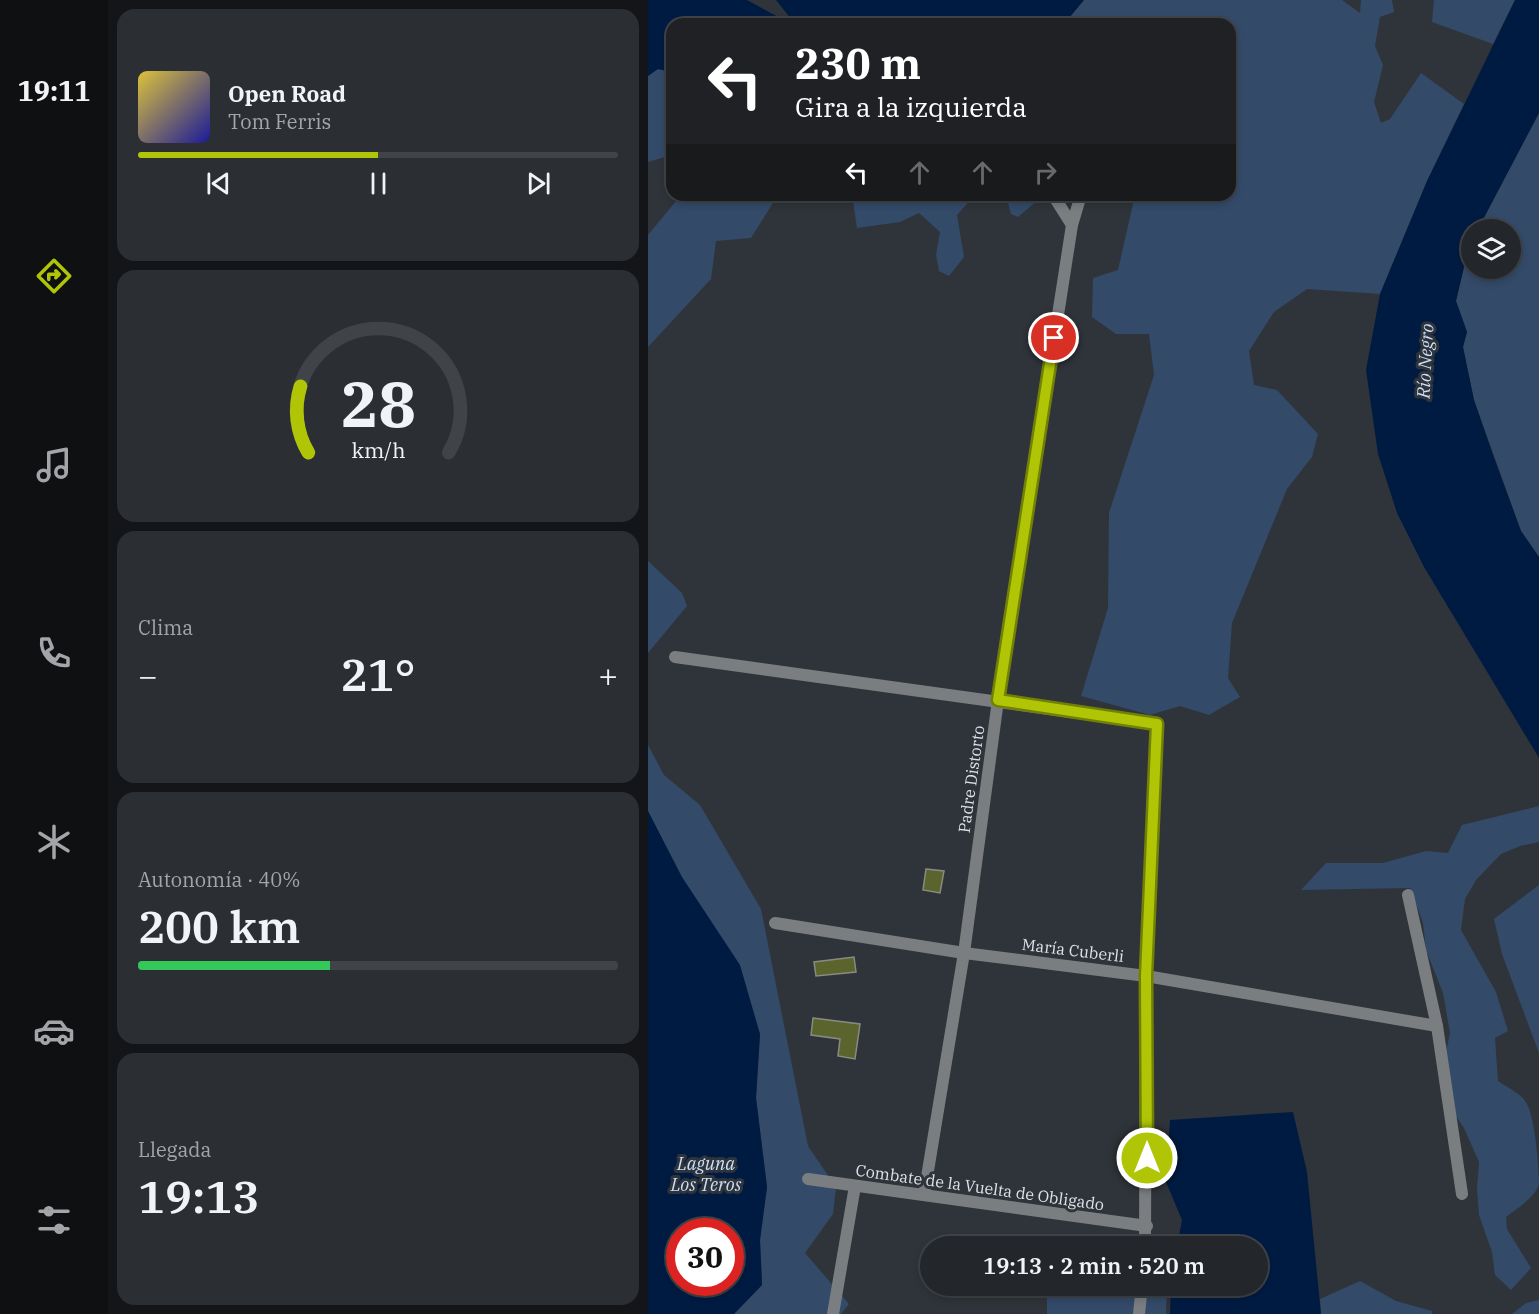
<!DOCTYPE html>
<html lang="es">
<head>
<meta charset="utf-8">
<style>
	body { margin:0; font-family:"IBM Plex Serif",serif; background:#2b2f34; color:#f1f3f6; height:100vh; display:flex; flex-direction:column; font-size:22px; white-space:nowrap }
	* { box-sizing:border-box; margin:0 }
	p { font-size:20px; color:#a3a5a9 }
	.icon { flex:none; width:33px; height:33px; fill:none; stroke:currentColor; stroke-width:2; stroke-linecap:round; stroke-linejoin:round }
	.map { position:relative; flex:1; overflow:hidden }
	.drawer { display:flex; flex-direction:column; gap:9px; padding:9px; background:#131518; width:540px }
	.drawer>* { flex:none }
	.banner { position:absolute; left:18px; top:18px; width:570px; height:183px; border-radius:18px; box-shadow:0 3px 9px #0003,0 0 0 2px #404448; background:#202124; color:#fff; overflow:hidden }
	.controls { position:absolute; left:813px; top:219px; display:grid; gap:12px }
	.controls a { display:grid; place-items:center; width:60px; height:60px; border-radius:50%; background:#23272c; box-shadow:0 3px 9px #0003,0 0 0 2px #404448; font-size:30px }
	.speed { position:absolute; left:18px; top:1218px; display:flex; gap:12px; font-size:30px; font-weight:700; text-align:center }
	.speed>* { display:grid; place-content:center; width:78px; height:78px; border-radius:50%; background:#23272c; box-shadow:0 3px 9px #0003,0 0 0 2px #404448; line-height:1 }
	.speed .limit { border:9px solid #d22; background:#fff; color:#111 }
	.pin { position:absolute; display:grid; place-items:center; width:51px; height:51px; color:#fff; margin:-26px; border:3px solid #fff; border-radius:50%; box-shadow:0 2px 6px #0007 }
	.me { position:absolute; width:66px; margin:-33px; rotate:0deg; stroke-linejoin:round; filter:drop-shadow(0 0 4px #0008) }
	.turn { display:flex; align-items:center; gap:21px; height:126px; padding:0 30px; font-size:27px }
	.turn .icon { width:78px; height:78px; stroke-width:2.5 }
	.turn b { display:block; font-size:42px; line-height:51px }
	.lanes { display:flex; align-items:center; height:57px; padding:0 30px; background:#0003; justify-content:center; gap:30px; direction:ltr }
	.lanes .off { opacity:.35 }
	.big { font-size:45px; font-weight:600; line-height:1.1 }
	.drawer .tile { flex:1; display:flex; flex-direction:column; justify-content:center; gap:9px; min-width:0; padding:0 21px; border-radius:18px; background:#2b2f34 }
	.drawer .dial { align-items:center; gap:0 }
	.dial svg { height:156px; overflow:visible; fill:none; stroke:#404448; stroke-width:7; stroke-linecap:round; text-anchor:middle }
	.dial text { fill:#f1f3f6; stroke:none }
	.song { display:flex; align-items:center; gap:18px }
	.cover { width:72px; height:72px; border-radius:9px; background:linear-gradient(135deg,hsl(50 70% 55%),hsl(240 70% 35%)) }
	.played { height:6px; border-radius:3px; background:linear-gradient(90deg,#afc506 50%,#404448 50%) }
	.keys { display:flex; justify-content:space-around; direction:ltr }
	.heat { display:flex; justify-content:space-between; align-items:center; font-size:33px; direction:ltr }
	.charge { height:9px; border-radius:4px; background:linear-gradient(90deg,#34c759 40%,#404448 0) }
	.trip { position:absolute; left:272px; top:1236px; width:348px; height:60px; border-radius:30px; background:#23272c; box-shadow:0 3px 9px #0003,0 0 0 2px #404448; font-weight:600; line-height:60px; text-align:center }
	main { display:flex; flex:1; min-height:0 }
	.tabs { display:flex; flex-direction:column; width:108px; justify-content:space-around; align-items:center; background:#0e1012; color:#a3a5a9 }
	.tabs .icon { width:42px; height:42px }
	.tabs .active { color:#afc506 }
	.tabs b { font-size:27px; color:#f1f3f6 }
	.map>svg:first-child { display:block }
</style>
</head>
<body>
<main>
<nav class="tabs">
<b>19:11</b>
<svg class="icon active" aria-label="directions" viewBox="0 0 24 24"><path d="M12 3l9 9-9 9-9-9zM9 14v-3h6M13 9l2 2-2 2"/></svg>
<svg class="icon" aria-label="music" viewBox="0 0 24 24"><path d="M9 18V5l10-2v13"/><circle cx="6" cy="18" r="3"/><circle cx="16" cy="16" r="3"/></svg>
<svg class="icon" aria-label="phone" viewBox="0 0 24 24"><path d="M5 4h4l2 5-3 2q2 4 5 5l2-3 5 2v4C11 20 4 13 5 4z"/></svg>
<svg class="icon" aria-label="climate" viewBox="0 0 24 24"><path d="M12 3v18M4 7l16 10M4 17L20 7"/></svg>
<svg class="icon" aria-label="car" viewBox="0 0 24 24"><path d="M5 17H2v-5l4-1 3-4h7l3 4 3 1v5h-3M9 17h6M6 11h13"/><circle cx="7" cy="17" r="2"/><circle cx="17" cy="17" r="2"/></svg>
<svg class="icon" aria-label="filters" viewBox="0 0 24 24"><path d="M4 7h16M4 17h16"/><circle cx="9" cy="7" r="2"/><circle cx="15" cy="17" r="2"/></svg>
</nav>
<section class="drawer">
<div class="tile">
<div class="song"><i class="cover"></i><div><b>Open Road</b><p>Tom Ferris</p></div></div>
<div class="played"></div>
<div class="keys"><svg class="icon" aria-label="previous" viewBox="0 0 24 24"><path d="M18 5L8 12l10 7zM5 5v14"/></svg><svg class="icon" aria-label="pause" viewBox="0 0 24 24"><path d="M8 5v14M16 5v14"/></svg><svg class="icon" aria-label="next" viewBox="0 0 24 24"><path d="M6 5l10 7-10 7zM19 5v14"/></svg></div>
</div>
<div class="tile dial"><svg viewBox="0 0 100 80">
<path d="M14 69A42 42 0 1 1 86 69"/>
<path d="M14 69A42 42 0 0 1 10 35" stroke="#afc506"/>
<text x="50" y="56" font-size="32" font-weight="700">28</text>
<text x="50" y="72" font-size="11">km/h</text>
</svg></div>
<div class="tile"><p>Clima</p>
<div class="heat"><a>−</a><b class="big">21°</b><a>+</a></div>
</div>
<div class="tile"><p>Autonomía · 40%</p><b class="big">200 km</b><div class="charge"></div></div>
<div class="tile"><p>Llegada</p><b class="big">19:13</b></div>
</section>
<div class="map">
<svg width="891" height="1314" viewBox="0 0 891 1314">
	<rect width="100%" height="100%" fill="#2f343a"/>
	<g fill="#334a69">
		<polygon points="436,0 694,0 712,13 713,0 744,0 746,12 732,17 727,46 735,65 726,102 733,123 742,119 773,73 816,104 779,181 732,294 659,289 626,312 601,351 606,385 629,390 670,434 664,457 639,489 584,623 580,678 592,697 561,715 532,706 502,715 433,696 460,608 461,513 506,375 501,334 468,334 444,317 445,278 470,270 487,195 582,195 582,24 416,24"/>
		<polygon points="786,0 867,0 845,44 784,22"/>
		<polygon points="9,69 24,72 24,155 0,162 0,76"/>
		<polygon points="891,113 891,557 873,531 826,400 815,347 819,332 808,301 816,267 823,247 824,268 862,268 862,230 830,229"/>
		<polygon points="33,195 130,195 103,238 68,241 63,279 0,347 0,235"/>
		<polygon points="204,195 327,195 309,215 316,257 301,276 291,271 288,255 292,232 271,213 252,222 209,228"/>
		<polygon points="358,195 392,195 391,199 370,217 363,214"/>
		<polygon points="0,561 34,593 39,606 0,653"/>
		<polygon points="0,745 16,775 52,805 113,909 160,1146 188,1187 185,1214 157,1253 201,1304 193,1314 86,1314 114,1285 112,1240 119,1187 108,1098 112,1034 0,811"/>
		<path d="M 891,806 L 891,842 L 872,846 L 853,854 L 828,880 L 817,899 L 813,930 L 848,992 L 860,1031 L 847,1038 L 850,1081 C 858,1087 872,1093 877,1101 C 887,1113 891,1168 891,1184 C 887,1198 869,1208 858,1217 L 859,1229 L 883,1268 L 863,1290 L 847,1275 L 844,1252 L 831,1215 L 829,1189 L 831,1162 L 816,1128 L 799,1103 L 794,1070 L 802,1033 L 795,993 L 778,950 L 775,923 L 762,888 L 653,890 L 678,863 L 735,863 L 778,851 L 800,853 L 814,825 Z"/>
		<polygon points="891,885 891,1053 854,954 846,919"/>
		<polygon points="712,1281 748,1301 784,1311 784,1314 673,1314 672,1299"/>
		<polygon points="399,1286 483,1286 498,1302 500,1286 519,1286 518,1314 399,1314"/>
		<polygon points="891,1300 891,1314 864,1314 878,1303"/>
	</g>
	<g fill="#001b42" fill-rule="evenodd">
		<polygon points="0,0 99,0 143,24 24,24 24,72 10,69 0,76"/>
		<polygon points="128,0 436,0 416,24 147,24"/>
		<polygon points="867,0 891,0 891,113 830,229 824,230 823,247 816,267 808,301 819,332 815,347 826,400 844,452 873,531 891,557 891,758 776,567 749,513 730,454 718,370 732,294 779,181"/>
		<path d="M 0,811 L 34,877 L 92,965 L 112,1034 L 108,1098 L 119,1187 L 112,1240 L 114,1285 L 86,1314 L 0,1314 ZM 32,1232 L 82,1232 L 82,1282 L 32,1282 Z"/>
		<polygon points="645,1112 659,1172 673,1314 522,1314 523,1286 609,1286 609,1246 529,1246 534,1220 518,1182 522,1120"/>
	</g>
	<g fill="#5b642c" stroke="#898b82" stroke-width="1.5">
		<polygon points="278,869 296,871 292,893 275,890"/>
		<polygon points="206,957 208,972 168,976 166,962"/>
		<polygon points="165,1018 212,1024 207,1059 190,1056 192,1039 163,1035"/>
	</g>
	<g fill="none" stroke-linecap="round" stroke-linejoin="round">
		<g stroke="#7b7e81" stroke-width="12">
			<polyline points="405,195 424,225"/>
			<polyline points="27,657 509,724 498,976 497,1246"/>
			<polyline points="760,895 789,1026 814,1194"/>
			<polyline points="127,923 316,953 498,976 789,1026"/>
			<polyline points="160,1179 499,1226"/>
			<polyline points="276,1195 316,953 350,700 424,225 433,195"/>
			<polyline points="185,1314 207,1186"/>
			<polyline points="491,1314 494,1286"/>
		</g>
	</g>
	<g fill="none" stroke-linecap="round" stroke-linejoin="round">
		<defs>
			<polyline id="route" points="406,338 350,700 509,724 498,976 499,1158"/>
		</defs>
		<use href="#route" stroke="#728004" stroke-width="15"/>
		<use href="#route" stroke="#afc506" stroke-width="10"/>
	</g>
	<g text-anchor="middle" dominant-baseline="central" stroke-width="6" stroke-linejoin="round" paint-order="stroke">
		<g font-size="16" fill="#dfe2e6" stroke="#2f343a">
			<text transform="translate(323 779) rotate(-82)">Padre Distorto</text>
			<text transform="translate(425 950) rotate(7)">María Cuberli</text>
			<text transform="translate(332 1187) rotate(8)">Combate de la Vuelta de Obligado</text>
		</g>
		<g font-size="18" font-style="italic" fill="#cbdffb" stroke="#2f343a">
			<text transform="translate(777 361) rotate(-87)">Río Negro</text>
			<text x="58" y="1163">Laguna<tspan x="58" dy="21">Los Teros</tspan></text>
		</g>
	</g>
</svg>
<div class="controls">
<a><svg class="icon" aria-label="layers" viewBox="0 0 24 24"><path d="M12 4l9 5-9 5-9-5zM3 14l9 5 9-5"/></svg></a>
</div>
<div class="speed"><div class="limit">30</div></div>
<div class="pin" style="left:406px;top:338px;background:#d93025"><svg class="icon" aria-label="arrive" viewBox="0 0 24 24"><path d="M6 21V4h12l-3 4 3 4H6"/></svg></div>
<svg class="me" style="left:499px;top:1158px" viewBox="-20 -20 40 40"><circle r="17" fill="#afc506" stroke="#fff" stroke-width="3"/><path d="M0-11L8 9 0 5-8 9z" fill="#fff"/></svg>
<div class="trip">19:13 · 2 min · 520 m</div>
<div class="banner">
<div class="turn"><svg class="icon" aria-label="left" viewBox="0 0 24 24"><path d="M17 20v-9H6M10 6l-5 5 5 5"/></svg><div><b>230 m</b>Gira a la izquierda</div></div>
<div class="lanes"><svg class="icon" aria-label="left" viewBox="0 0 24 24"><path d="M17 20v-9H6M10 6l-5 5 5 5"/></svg><svg class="icon off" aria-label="ahead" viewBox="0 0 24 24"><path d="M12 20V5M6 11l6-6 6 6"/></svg><svg class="icon off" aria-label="ahead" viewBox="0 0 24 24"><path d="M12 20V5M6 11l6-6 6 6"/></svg><svg class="icon off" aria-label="right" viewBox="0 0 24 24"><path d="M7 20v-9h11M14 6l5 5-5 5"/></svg></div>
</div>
</div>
</main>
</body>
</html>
